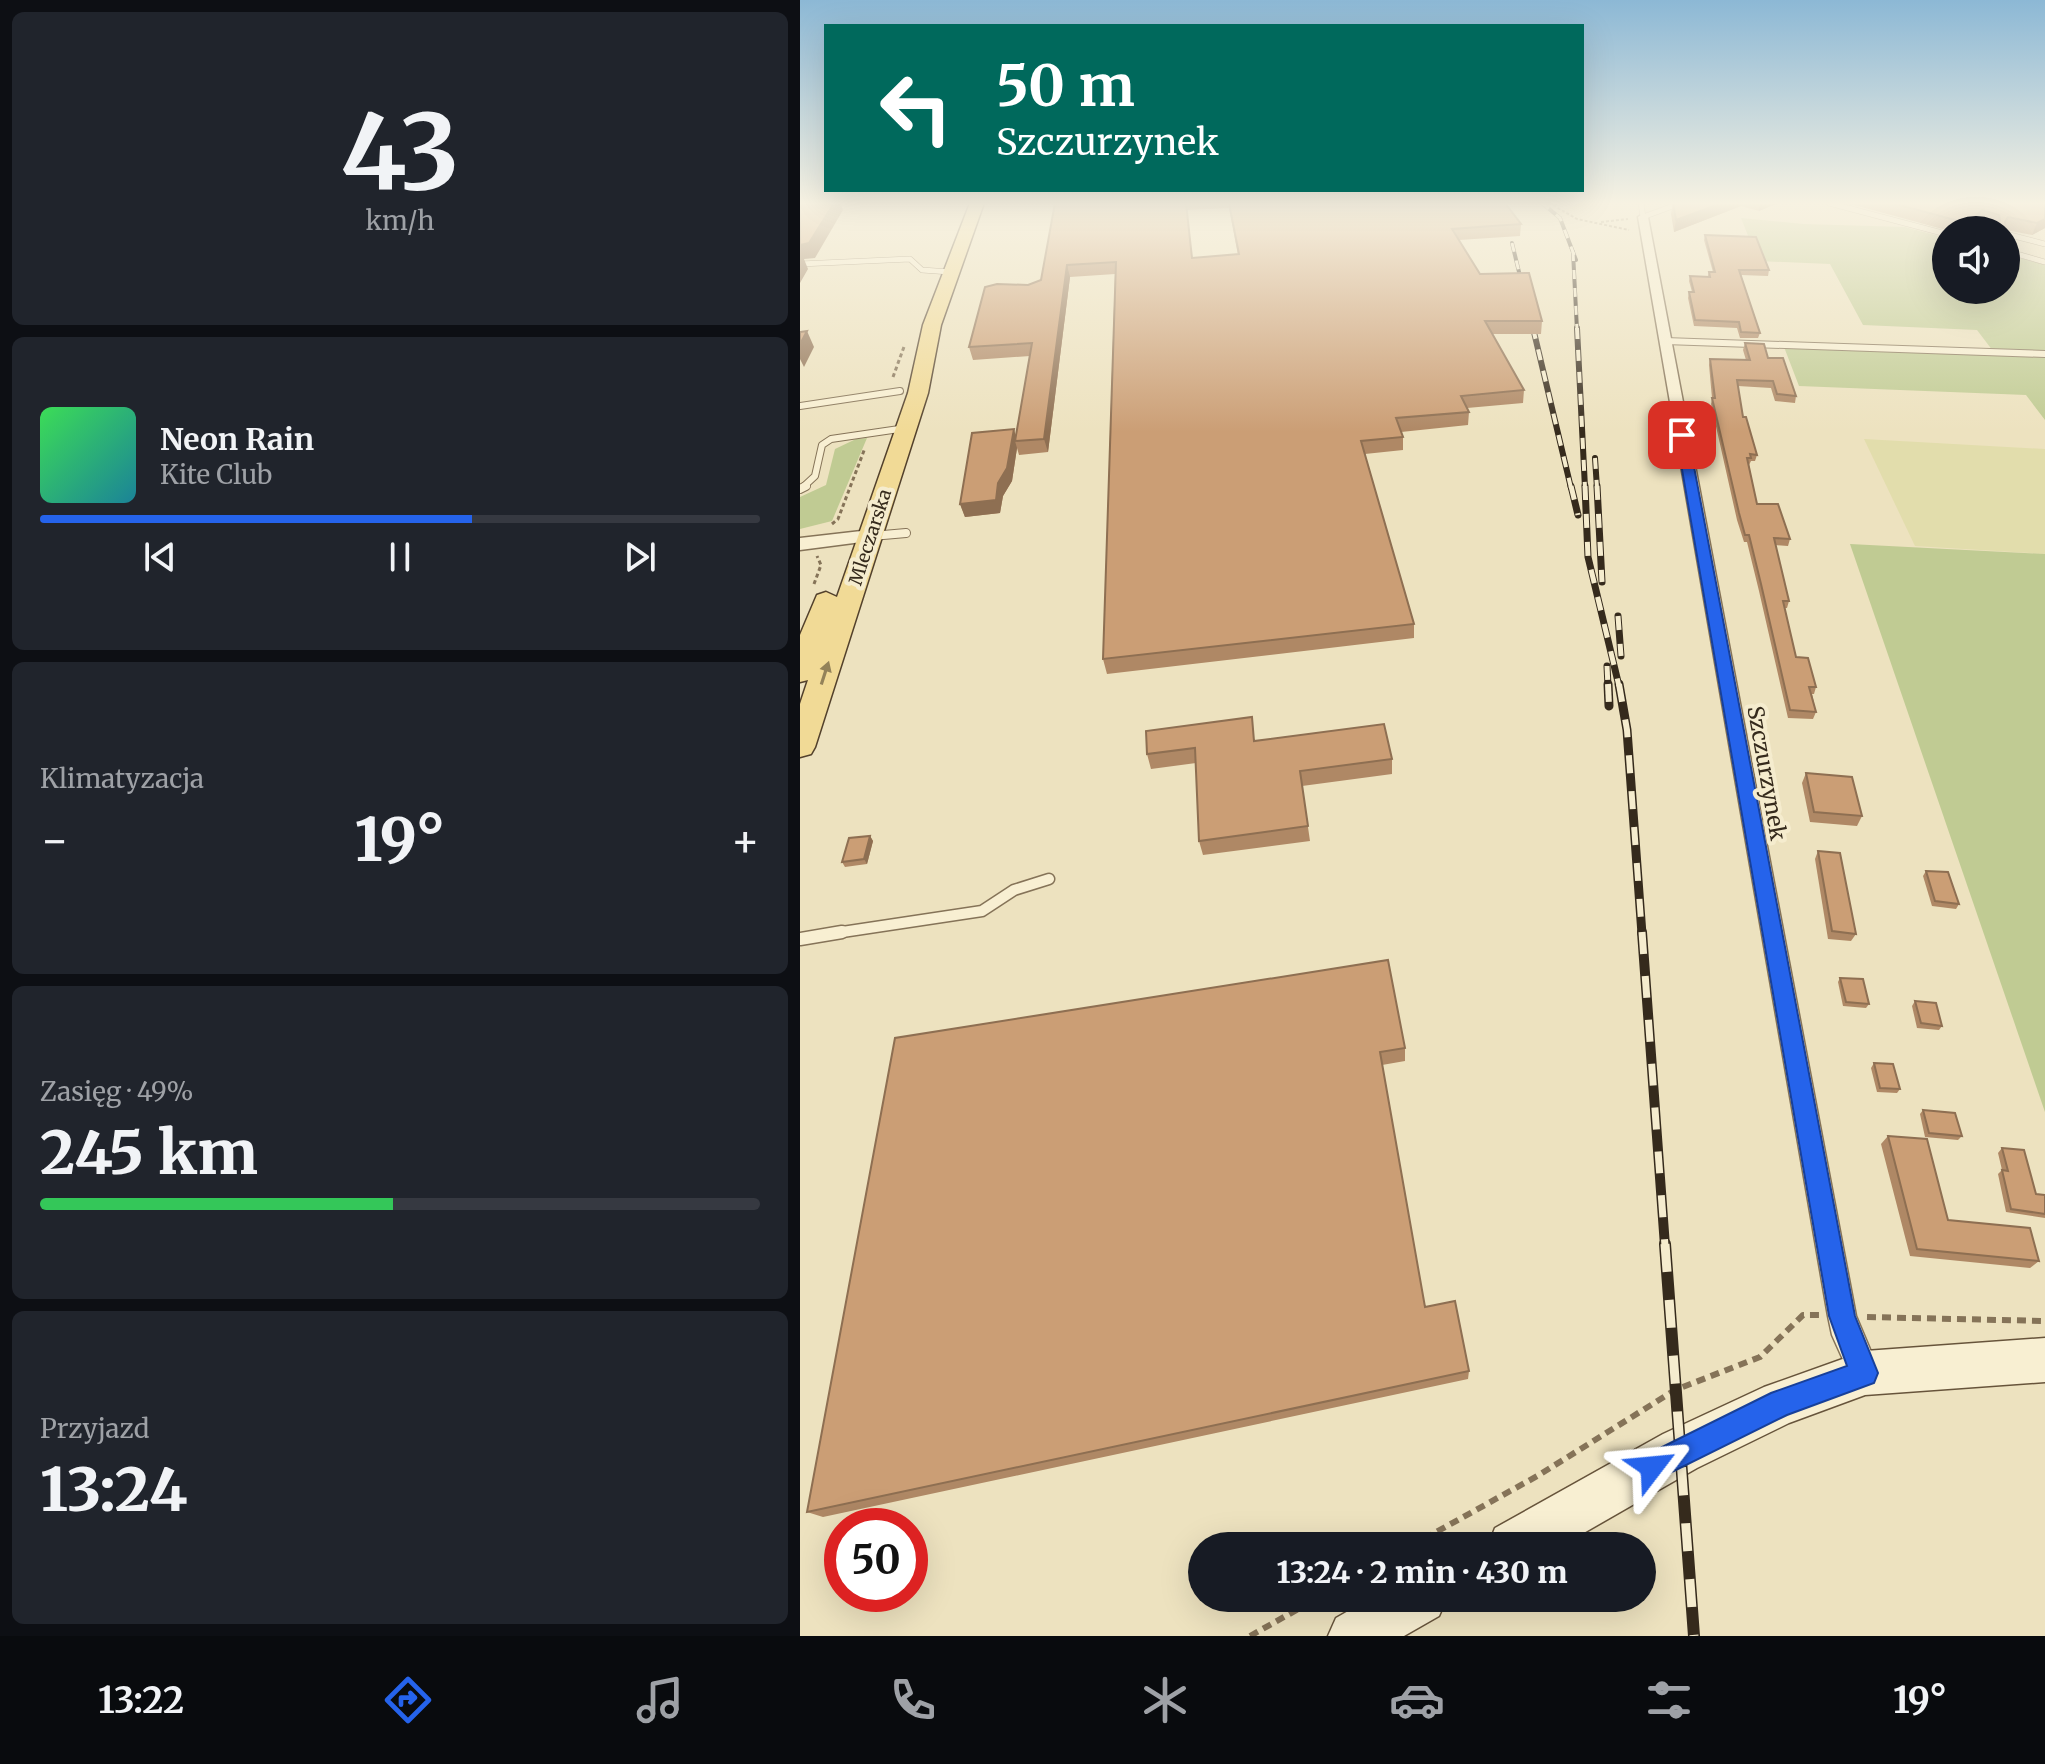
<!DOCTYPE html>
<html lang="pl">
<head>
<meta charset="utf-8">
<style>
	body { margin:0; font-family:Merriweather,serif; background:#20242c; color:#f1f3f6; height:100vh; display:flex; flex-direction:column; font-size:30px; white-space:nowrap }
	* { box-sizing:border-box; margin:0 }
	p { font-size:26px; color:#9ea1a6 }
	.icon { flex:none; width:44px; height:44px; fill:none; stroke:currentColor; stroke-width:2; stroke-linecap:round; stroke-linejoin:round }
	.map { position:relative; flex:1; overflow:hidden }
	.panel { display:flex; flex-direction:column; gap:12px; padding:12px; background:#0d0f14; width:800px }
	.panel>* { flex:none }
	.top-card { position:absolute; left:24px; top:24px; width:760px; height:168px; border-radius:0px; box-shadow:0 8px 32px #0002; background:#00695c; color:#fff; overflow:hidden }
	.tools { position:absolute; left:1132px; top:216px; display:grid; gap:16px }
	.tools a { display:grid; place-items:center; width:88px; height:88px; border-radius:50%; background:#171b24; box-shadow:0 8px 32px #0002; font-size:40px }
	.speed { position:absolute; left:24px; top:1508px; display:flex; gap:16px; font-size:40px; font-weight:700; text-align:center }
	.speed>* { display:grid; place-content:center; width:104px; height:104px; border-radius:50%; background:#171b24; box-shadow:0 8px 32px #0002; line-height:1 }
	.speed .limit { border:12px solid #d22; background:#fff; color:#111 }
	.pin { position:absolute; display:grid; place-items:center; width:68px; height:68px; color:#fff; margin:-34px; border-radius:16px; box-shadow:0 4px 12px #0006 }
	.me { position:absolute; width:88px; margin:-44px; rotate:61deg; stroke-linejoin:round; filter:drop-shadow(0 0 6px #0008) }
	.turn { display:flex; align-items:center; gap:28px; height:168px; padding:0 40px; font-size:36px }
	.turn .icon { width:104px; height:104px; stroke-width:2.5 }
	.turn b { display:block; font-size:56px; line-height:68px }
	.big { font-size:60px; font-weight:800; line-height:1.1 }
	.panel .tile { flex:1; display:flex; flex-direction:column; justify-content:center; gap:12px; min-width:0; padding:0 28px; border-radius:12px; background:#20242c }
	.panel .dial { align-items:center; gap:0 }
	.dial b { font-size:104px; line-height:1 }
	.song { display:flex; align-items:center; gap:24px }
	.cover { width:96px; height:96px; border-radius:12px; background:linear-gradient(135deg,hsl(130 70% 55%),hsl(190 70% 35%)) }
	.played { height:8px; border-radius:4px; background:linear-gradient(90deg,#2563eb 60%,#363941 60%) }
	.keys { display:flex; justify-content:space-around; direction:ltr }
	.heat { display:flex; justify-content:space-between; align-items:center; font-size:44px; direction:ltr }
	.charge { height:12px; border-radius:6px; background:linear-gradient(90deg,#34c759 49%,#363941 0) }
	.trip { position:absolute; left:388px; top:1532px; width:468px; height:80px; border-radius:40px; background:#171b24; box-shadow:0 8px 32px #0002; font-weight:800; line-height:80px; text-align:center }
	.tab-bar { display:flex; height:128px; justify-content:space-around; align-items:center; background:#090b0e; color:#9ea1a6 }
	.tab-bar .icon { width:56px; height:56px }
	.tab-bar .current { color:#2563eb }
	.tab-bar b { font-size:36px; color:#f1f3f6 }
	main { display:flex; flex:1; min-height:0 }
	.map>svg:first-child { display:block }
</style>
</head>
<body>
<main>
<section class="panel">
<div class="tile dial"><b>43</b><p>km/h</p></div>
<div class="tile">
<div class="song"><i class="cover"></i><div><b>Neon Rain</b><p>Kite Club</p></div></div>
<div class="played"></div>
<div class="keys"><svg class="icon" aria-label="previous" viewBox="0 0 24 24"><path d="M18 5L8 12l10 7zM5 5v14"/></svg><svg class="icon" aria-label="pause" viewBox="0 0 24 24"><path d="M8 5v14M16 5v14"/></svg><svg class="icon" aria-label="next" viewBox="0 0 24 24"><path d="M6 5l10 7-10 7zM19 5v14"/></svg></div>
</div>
<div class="tile"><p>Klimatyzacja</p>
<div class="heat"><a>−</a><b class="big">19°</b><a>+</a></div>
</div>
<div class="tile"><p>Zasięg · 49%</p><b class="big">245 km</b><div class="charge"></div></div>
<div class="tile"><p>Przyjazd</p><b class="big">13:24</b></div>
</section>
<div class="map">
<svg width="1245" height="1636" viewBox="0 0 1245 1636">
	<rect width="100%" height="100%" fill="#ede2bf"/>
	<polygon fill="#e2ddac" points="1064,439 1245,449 1245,554 1115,546"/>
	<g fill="#c0cb93">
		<polygon points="941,218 1004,224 1105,227 1146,238 1146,290 1206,290 1206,254 1245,265 1245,420 1226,395 999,386 984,347 1196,355 1177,330 1063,325 1030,264 958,261"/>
		<polygon points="67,438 32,521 0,529 0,497 26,485 35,449 56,439"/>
		<polygon points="1050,544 1245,554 1245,1112"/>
	</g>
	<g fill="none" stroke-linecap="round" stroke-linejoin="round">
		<defs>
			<g id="service-far4">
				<polyline points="841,203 843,217 881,203"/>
				<polyline points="1029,203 1146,234"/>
				<polyline points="1206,234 1245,244"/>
				<polyline points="1206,251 1245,262"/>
				<polyline points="0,264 110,259 122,270 150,272"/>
			</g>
			<g id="service-far3">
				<polyline points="865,341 1245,354"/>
				<polyline points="0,406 100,391"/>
				<polyline points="2,488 15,476 22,445 31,439 106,428"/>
			</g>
			<g id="service-far2">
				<polyline points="0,489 6,486"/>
				<polyline points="72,536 106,533"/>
			</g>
			<polyline id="service-far1" points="29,934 182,911 214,890 249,879"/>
			<polyline id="service" points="0,939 42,932"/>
			<polygon id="minor" points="843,214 848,217 1056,1316 1080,1373 1076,1384 1065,1388 1054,1384 1032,1335 1028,1316 838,217"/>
			<polygon id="tertiary" points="70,530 77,532 80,536 77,540 0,550 0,538"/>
			<g id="secondary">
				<polygon points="1245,1338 1245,1382 1065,1395 989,1423 897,1468 761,1546 688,1546 695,1528 863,1434 964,1387 1065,1351"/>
				<polygon points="571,1598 647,1598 639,1616 604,1636 528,1636 536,1618"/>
			</g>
			<polygon id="primary" points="170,203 184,203 141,325 128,393 15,747 11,754 0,757 0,704 8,680 0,682 0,635 17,595 26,592 37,597 108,393 123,325"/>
		</defs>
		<use href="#service-far4" stroke="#857358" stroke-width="6"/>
		<use href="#service-far3" stroke="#857358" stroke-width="8"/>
		<use href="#service-far2" stroke="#857358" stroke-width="10"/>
		<use href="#service-far1" stroke="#857358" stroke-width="13"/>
		<use href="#service" stroke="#857358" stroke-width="15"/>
		<use href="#minor" stroke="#857358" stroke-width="3"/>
		<use href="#tertiary" stroke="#857358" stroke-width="3"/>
		<use href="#secondary" stroke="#67543b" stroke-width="3"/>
		<use href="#primary" stroke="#53412c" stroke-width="3"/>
		<g stroke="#857358" stroke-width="2" stroke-dasharray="3 2" stroke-linecap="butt">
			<polyline points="749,203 777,219 829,230"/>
			<polyline points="801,222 828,219"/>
		</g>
		<g stroke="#857358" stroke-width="3" stroke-dasharray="4 3" stroke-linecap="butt">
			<polyline points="93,377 105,344"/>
			<polyline points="32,524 38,519 65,448"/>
			<polyline points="14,584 21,565 17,556"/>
		</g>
		<g stroke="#857358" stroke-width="6" stroke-dasharray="9 6" stroke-linecap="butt">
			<polyline points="1067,1317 1245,1321"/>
			<polyline points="611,1546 739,1475 875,1390 960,1357 1003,1315 1019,1315"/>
			<polyline points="450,1636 518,1598"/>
		</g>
		<use href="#service-far4" stroke="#f8efd2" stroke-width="5"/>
		<use href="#service-far3" stroke="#f8efd2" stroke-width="6"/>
		<use href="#service-far2" stroke="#f8efd2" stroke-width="8"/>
		<use href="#service-far1" stroke="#f8efd2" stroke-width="10"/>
		<use href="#service" stroke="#f8efd2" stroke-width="12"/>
		<use href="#minor" fill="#f8efd2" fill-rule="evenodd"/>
		<use href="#tertiary" fill="#f8efd2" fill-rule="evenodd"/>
		<use href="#secondary" fill="#f8efd2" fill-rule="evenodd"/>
		<use href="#primary" fill="#f1da96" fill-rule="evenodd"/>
		<defs>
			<g id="rail-far5">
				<polyline points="742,203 760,218 776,260"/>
				<polyline points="712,243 733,330"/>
				<polyline points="773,252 777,330"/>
			</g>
			<g id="rail-far4">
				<polyline points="733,328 771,488"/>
				<polyline points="777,328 785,488"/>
				<polyline points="795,458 797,488"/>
			</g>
			<g id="rail-far3">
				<polyline points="771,486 778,515"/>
				<polyline points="785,486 788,557 819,686"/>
				<polyline points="797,486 802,582"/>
				<polyline points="818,616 821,656"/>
				<polyline points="807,666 808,686"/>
			</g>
			<g id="rail-far2">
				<polyline points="808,684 809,706"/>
				<polyline points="819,684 827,730 842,934"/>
			</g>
			<polyline id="rail-far1" points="842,932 865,1246"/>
			<polyline id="rail" points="865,1244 894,1636"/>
		</defs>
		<use href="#rail-far5" stroke="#352a1c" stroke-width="4"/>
		<use href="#rail-far4" stroke="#352a1c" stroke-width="6"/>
		<use href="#rail-far3" stroke="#352a1c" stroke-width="7"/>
		<use href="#rail-far2" stroke="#352a1c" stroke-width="9"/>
		<use href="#rail-far1" stroke="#352a1c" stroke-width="10"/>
		<use href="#rail" stroke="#352a1c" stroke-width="12"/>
		<use href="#rail-far5" stroke="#f5ecce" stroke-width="3" stroke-dasharray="9" stroke-linecap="butt"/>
		<use href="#rail-far4" stroke="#f5ecce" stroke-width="4" stroke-dasharray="11" stroke-linecap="butt"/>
		<use href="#rail-far3" stroke="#f5ecce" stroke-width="5" stroke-dasharray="14" stroke-linecap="butt"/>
		<use href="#rail-far2" stroke="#f5ecce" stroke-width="6" stroke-dasharray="18" stroke-linecap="butt"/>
		<use href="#rail-far1" stroke="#f5ecce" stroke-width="7" stroke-dasharray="22" stroke-linecap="butt"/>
		<use href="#rail" stroke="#f5ecce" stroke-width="9" stroke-dasharray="28" stroke-linecap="butt"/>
	</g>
	<g fill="#af8865" fill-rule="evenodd">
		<path d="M 255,203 L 705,203 L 721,224 L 720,236 L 659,240 L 680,274 L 742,321 L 741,334 L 692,334 L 724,390 L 723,403 L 667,408 L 669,412 L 668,425 L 601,432 L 603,437 L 603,450 L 565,454 L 614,624 L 614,638 L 307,674 L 303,659 L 315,274 L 270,277 L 248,452 L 219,455 L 217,448 L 212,481 L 203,496 L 200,513 L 165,517 L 160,504 L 216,436 L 230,356 L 173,360 L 169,347 L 228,285 L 241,280 ZM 429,208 L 438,255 L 392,258 L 387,210 Z"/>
		<polygon points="873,203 978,203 959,211 941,206 874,232 871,214"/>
		<polygon points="1047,203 1245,203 1245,228 1232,235 1206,230 1206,235 1206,230 1146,230"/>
		<polygon points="905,235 969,270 968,276 941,275 960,333 958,338 940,338 937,328 894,326 888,298 889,292 892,292 889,281 890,276 908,276 909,272 913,272 904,240"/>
		<polygon points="945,343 968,358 996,396 995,403 975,401 971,388 938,386 943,417 957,455 955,461 951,461 949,465 957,504 990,539 988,546 975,545 989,601 987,608 985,608 996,657 1016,687 1014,694 1012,694 1016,712 1013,719 988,718 959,591 947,542 944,542 937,520 911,404 912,398 909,365 910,359 946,360 943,350"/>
		<polygon points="455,741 592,759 592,774 502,786 510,841 403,855 399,841 396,763 351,769 347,754"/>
		<polygon points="1006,773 1062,816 1057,826 1010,822 1002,783"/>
		<polygon points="70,836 73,841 67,864 45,867 42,862"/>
		<polygon points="1018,851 1056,934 1051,941 1028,939 1015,859"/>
		<polygon points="1126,871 1159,904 1156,909 1132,906 1123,876"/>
		<polygon points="1040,978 1069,1004 1066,1008 1043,1006 1038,982"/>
		<polygon points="1115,1001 1142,1026 1139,1030 1117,1028 1112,1006"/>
		<polygon points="95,1038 605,1048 605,1061 582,1065 625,1307 669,1371 668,1379 23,1517 7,1512"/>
		<polygon points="1074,1063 1100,1089 1097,1093 1077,1092 1071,1068"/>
		<polygon points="1123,1110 1162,1136 1158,1140 1125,1137 1120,1114"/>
		<polygon points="1088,1136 1148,1220 1239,1261 1230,1268 1110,1256 1081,1144"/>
		<polygon points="1202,1148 1236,1194 1245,1195 1245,1218 1206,1212 1198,1174 1202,1170 1198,1153"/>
	</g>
	<g fill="#8e6f52">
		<polygon points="34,203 40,203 43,210 15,258 4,259 8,269 0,283 0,245"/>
		<polygon points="922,203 942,203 941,206 874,232 876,220"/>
		<polygon points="960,203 978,203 959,211"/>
		<polygon points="1182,210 1178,222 1174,225 1172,219"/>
		<polygon points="1245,219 1245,228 1232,235 1237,223"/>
		<polygon points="267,265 270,277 248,452 244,439"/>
		<polygon points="7,331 14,347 4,367 0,359 0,344"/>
		<polygon points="214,429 217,441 215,441 217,448 212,481 203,496 200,513 165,517 160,504 198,483"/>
		<polygon points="70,836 73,841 67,864 64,859"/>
	</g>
	<g fill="#cb9e75" stroke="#8e6f52" stroke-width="2" fill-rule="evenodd">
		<polygon points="0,203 34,203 9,243 0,245"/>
		<polygon points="255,203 386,203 392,258 439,254 429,203 705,203 721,224 652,229 680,274 729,273 742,321 685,321 724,390 661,396 669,412 596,418 603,437 561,441 614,624 303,659 316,262 267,265 244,439 215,441 232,343 169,347 185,287 197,284 228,285 241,280"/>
		<polygon points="873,203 922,203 876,220"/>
		<path d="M 1092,203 L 1245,203 L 1245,219 L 1237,223 L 1208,217 L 1205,222 L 1206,234 L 1206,230 L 1192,230 ZM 1182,210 L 1199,215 L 1200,220 L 1195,224 L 1184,221 L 1176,224 L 1172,219 Z"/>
		<polygon points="905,235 956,237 969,270 939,270 960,333 941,332 939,322 895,320 889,292 894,292 890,276 910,277 909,272 915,272"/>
		<polygon points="7,331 0,344 0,332"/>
		<polygon points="945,343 964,344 968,358 983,358 996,396 977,394 973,381 937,380 943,417 946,417 957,455 950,454 951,458 947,458 957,504 978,504 990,539 974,538 989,601 983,601 996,657 1008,658 1016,687 1009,687 1016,712 990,710 961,584 949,535 945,535 939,513 912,398 915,398 910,359 950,360"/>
		<polygon points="214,429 207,468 198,483 196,500 160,504 172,433"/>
		<polygon points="452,717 454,741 584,724 592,759 500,771 508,826 399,841 395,748 347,754 346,731"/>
		<polygon points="1006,773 1052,777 1062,816 1014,812"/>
		<polygon points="70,836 64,859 42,862 49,838"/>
		<polygon points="1018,851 1040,853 1056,934 1032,931"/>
		<polygon points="1126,871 1148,872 1159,904 1135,901"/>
		<polygon points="588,960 605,1048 580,1052 625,1307 655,1301 669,1371 7,1512 95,1038"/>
		<polygon points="1040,978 1063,979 1069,1004 1046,1002"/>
		<polygon points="1115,1001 1136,1003 1142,1026 1121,1023"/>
		<polygon points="1074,1063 1093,1064 1100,1089 1080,1088"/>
		<polygon points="1123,1110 1155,1113 1162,1136 1129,1133"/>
		<polygon points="1088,1136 1127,1139 1148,1220 1230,1228 1239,1261 1117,1249"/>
		<polygon points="1202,1148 1224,1150 1236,1194 1245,1195 1245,1214 1211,1209 1202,1170 1208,1171"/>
	</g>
	<defs><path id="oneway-solid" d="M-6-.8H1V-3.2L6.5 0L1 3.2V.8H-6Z" transform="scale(2)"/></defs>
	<use fill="#938259" href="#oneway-solid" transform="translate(25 673) rotate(-72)"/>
	<linearGradient id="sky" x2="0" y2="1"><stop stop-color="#8cb8d5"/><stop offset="0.47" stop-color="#f7f2e2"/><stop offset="1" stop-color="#f7f2e2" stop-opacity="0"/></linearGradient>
	<rect width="1245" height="432" fill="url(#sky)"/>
	<polygon fill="#2563eb" stroke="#184099" stroke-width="2" points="882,431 888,435 1055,1316 1078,1373 1074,1383 987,1415 852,1482 842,1477 838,1467 842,1457 971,1393 1047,1366 1029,1316 876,435"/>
	<g text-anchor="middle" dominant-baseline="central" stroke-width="8" stroke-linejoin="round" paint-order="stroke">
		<g font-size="18" fill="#352a1c" stroke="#f5ecce">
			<text transform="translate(70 537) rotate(-72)">Mleczarska</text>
		</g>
		<g font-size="22" fill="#352a1c" stroke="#f5ecce">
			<text transform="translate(967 773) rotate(80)">Szczurzynek</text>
		</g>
	</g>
</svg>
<div class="tools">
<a><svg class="icon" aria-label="sound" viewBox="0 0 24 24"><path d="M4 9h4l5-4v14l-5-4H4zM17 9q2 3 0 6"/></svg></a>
</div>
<div class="speed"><div class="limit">50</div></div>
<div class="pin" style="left:882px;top:435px;background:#d93025"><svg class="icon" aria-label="arrive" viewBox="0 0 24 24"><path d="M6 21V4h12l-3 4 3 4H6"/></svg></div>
<svg class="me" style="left:852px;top:1467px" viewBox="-20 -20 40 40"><path d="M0-17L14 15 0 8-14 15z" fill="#2563eb" stroke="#fff" stroke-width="4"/></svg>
<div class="trip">13:24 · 2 min · 430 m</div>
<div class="top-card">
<div class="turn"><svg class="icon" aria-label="left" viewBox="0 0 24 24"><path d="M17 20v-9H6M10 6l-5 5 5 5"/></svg><div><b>50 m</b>Szczurzynek</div></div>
</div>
</div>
</main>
<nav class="tab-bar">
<b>13:22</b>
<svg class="icon current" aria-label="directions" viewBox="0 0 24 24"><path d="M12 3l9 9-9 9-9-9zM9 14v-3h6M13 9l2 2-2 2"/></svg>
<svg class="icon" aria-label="music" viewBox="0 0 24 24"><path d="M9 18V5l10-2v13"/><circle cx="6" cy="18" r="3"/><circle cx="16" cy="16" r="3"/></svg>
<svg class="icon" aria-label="phone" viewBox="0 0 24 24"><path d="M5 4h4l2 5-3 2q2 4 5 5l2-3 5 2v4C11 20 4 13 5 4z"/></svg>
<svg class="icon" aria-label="climate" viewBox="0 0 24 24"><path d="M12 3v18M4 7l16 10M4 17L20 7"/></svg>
<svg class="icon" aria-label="car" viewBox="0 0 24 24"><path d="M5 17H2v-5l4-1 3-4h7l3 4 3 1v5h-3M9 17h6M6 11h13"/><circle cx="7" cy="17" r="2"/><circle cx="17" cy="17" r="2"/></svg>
<svg class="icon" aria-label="filters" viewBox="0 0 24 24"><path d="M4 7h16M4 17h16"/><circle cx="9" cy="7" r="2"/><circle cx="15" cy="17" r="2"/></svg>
<b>19°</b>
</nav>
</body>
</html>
